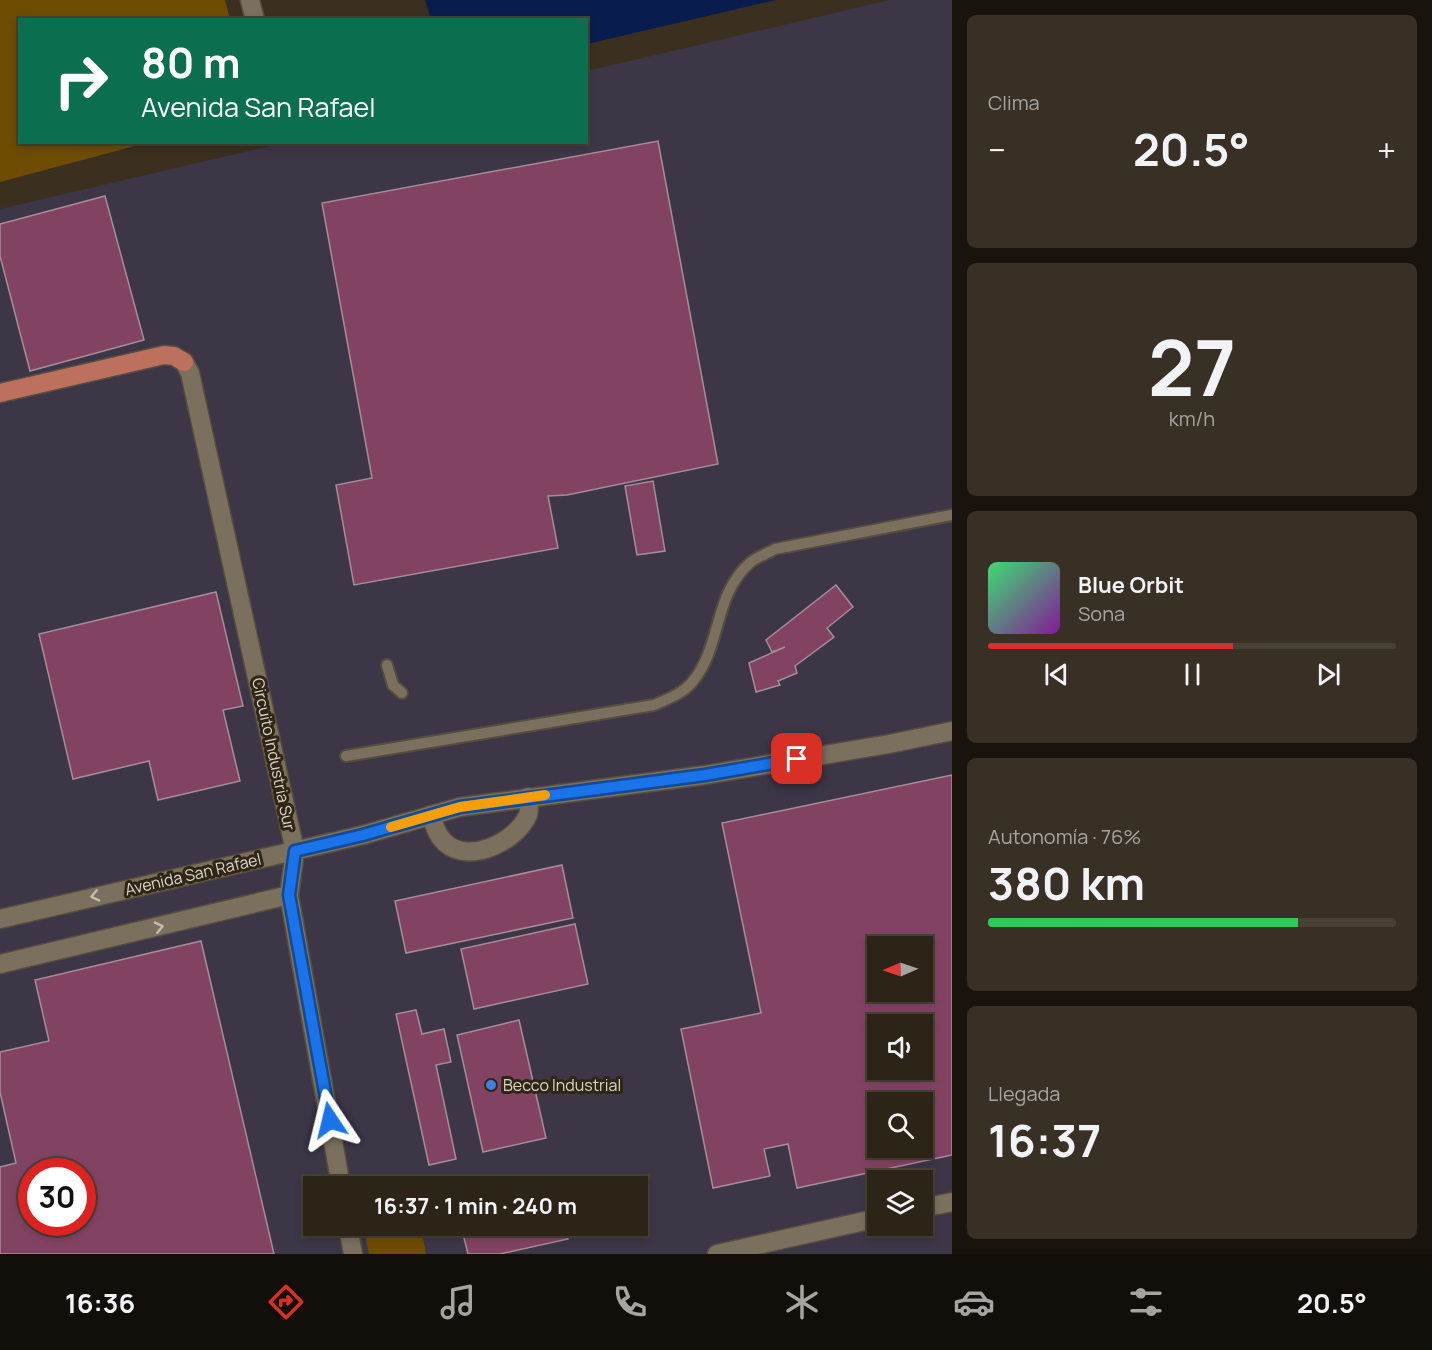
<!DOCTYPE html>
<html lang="es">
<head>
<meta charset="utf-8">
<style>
	body { margin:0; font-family:Manrope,sans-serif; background:#383024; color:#f1f3f6; height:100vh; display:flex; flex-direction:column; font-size:22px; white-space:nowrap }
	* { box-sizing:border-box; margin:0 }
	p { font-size:20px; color:#a6a4a1 }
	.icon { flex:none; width:33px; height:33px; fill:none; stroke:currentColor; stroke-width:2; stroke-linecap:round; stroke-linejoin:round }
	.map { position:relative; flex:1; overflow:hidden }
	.sheet { display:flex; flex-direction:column; gap:15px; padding:15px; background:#18140d; width:480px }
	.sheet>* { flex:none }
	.banner { position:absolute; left:18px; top:18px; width:570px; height:126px; border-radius:0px; box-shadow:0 3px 9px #0003,0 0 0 2px #484136; background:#0b6e4f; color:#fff; overflow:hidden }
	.needle { width:39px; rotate:268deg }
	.tools { position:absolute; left:867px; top:936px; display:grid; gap:12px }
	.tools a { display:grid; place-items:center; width:66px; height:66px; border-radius:0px; background:#2c2417; box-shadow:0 3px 9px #0003,0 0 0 2px #484136; font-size:30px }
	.speed { position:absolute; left:18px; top:1158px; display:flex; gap:12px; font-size:30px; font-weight:700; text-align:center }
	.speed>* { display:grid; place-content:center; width:78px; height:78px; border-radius:50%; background:#2c2417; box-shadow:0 3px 9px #0003,0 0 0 2px #484136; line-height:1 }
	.speed .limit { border:9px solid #d22; background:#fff; color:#111 }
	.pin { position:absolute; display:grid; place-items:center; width:51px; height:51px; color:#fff; margin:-26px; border-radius:12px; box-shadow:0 3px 9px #0006 }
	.me { position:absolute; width:66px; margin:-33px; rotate:350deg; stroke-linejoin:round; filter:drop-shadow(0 0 4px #0008) }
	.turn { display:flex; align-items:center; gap:21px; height:126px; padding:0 24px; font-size:27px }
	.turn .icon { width:78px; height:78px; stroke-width:2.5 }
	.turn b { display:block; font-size:42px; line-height:51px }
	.big { font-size:45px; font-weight:700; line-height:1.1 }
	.sheet .tile { flex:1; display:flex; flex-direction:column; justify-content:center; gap:9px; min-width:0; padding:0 21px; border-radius:9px; background:#383024 }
	.sheet .dial { align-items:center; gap:0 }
	.dial b { font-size:78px; line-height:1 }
	.song { display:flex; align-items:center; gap:18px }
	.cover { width:72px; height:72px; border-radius:9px; background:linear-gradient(135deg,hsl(140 70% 55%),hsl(290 70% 35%)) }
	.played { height:6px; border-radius:3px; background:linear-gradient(90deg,#d93025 60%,#484136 60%) }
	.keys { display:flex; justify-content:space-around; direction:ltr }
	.heat { display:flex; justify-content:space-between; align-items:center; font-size:33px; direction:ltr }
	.charge { height:9px; border-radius:4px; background:linear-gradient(90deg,#34c759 76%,#484136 0) }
	.trip { position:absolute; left:303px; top:1176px; width:345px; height:60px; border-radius:0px; background:#2c2417; box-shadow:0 3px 9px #0003,0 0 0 2px #484136; font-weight:700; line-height:60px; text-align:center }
	.tab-bar { display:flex; height:96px; justify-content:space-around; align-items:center; background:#120e09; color:#a6a4a1 }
	.tab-bar .icon { width:42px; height:42px }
	.tab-bar .on { color:#d93025 }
	.tab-bar b { font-size:27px; color:#f1f3f6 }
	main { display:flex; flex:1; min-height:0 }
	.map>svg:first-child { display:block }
</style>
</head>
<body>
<main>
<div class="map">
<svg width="952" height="1254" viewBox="0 0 952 1254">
	<rect width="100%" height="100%" fill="#3b301f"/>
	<path fill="#3c3647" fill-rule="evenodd" d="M 890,0 L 952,0 L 952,1254 L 0,1254 L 0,209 L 283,143 L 586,142 L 587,71 ZM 878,946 L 922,946 L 922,992 L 878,992 ZM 878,1024 L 922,1024 L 922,1070 L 878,1070 ZM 878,1102 L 922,1102 L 922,1148 L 878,1148 ZM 32,1172 L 82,1172 L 82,1222 L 32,1222 ZM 878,1180 L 922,1180 L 922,1226 L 878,1226 ZM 314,1186 L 638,1186 L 638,1226 L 314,1226 Z"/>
	<g fill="#6e4c04">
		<polygon points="0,0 225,0 230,19 20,20 20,142 146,143 0,182"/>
		<polygon points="363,1226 421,1226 426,1254 369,1254"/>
	</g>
	<polygon fill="#081c4e" points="425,0 776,0 587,44 586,20 431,19"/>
	<g fill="#824363" stroke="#a58d98" stroke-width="1.5" fill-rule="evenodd">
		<polygon points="658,141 718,464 567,495 548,496 558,548 354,585 336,485 372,478 322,203"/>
		<polygon points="105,196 144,340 30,371 0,256 0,224"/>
		<polygon points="653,481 665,551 637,555 625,486"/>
		<polygon points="836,585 853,607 827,628 834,637 795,666 797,673 778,681 780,685 756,692 749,663 785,647 772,652 766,640"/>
		<polygon points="216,592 243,706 223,710 240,781 158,800 149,761 73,779 39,634"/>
		<path d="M 952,775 L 952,1155 L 797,1188 L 788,1144 L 764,1149 L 770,1176 L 713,1188 L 681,1029 L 761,1013 L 722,823 ZM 878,946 L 922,946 L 922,992 L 878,992 ZM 878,1024 L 922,1024 L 922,1070 L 878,1070 ZM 878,1102 L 922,1102 L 922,1148 L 878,1148 Z"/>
		<polygon points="562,865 573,918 406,953 395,901"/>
		<polygon points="575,924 588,984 474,1009 461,949"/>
		<path d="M 201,941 L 274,1254 L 0,1254 L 0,1167 L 16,1163 L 0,1092 L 0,1052 L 49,1041 L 35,980 ZM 32,1172 L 82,1172 L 82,1222 L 32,1222 Z"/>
		<polygon points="416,1010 422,1034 444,1029 451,1062 436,1065 456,1159 429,1165 396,1014"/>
		<polygon points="519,1020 546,1138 483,1152 457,1035"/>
		<polygon points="552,1176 555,1186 513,1186"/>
		<polygon points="461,1226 565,1226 568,1239 500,1254 468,1254"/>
	</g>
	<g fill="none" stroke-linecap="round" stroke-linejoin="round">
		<defs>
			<g id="service">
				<polyline points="387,665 393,685 402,693"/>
				<path d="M 346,756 L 654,705 C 668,699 684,693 693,681 C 722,646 713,594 751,562 C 757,557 768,553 775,549 L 952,515"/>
			</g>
			<g id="minor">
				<polyline points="250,0 255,20"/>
				<polyline points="184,362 190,373 295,851 289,895 341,1186"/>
				<path d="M 431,815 C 433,822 436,831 440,837 C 462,868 515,844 528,815 C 530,810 528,803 528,797"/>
				<polyline points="0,919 363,835 460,807 705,775 889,744 952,731"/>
				<polyline points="0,964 289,895"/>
				<polyline points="922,1208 952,1202"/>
				<polyline points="348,1226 353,1254"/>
				<polyline points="717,1254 878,1218"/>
			</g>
			<polyline id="trunk" points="0,393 164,355 174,356 184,362"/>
		</defs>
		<use href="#service" stroke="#554d3f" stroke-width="14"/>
		<use href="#minor" stroke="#554d3f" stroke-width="21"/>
		<use href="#trunk" stroke="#554d3f" stroke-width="21"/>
		<use href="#service" stroke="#7b6f5d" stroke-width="10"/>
		<use href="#minor" stroke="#7b6f5d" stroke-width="18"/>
		<use href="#trunk" stroke="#bc705d" stroke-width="18"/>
	</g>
	<defs><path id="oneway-chevron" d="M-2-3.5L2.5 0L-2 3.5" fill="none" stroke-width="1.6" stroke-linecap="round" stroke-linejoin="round" transform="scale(1.5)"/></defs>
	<g stroke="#c4bcb0">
		<use href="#oneway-chevron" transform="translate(95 896) rotate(167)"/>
		<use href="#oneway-chevron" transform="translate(159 927) rotate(-13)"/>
	</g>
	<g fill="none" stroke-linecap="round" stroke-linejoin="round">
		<defs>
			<polyline id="route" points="330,1120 289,895 295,851 363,835 460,807 705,775 797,759"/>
		</defs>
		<use href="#route" stroke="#114b97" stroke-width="15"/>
		<use href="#route" stroke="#1a73e8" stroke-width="10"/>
		<polyline stroke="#f59e0b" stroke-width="10" points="391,827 460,807 545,795"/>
	</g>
	<circle fill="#3f7fe0" stroke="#302616" stroke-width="2" cx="491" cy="1085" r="6"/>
	<g text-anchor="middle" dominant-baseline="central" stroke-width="6" stroke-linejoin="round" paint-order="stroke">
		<g font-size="16" fill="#dcd5cb" stroke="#302616">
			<text transform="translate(274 754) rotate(78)">Circuito Industria Sur</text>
			<text transform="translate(193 874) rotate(-13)">Avenida San Rafael</text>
		</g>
		<g font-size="16" fill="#dcd5cb" stroke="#302616" text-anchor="start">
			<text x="503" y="1085">Becco Industrial</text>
		</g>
	</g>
</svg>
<div class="tools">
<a><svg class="needle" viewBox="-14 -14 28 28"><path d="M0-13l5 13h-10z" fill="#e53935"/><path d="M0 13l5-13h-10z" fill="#a6a4a1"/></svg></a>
<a><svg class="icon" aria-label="sound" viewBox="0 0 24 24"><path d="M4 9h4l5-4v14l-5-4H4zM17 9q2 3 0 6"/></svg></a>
<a><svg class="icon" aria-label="search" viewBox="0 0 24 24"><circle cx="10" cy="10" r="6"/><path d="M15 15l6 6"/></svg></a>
<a><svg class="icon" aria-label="layers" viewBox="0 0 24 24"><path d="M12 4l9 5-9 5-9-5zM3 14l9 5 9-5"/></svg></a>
</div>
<div class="speed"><div class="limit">30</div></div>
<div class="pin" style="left:797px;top:759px;background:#d93025"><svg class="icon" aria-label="arrive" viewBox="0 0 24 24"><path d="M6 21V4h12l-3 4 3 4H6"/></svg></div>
<svg class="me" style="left:330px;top:1120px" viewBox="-20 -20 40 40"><path d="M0-17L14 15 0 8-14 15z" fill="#1a73e8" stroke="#fff" stroke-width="4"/></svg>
<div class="trip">16:37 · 1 min · 240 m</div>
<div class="banner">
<div class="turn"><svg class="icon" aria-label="right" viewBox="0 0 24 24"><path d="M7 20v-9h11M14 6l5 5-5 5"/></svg><div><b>80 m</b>Avenida San Rafael</div></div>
</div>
</div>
<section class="sheet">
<div class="tile"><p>Clima</p>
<div class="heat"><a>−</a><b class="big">20.5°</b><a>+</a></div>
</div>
<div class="tile dial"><b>27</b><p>km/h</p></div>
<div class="tile">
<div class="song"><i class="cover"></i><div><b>Blue Orbit</b><p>Sona</p></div></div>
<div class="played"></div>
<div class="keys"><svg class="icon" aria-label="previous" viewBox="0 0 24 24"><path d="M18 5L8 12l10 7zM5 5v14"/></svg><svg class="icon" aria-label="pause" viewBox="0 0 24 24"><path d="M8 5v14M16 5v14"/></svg><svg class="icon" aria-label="next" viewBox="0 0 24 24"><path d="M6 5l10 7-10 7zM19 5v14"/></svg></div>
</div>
<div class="tile"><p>Autonomía · 76%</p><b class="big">380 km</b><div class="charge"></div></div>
<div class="tile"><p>Llegada</p><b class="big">16:37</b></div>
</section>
</main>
<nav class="tab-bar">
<b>16:36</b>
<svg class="icon on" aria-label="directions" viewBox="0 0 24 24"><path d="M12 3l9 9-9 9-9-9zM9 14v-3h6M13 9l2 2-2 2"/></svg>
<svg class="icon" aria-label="music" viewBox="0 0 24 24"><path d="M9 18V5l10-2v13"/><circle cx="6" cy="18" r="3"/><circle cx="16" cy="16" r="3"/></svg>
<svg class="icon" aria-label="phone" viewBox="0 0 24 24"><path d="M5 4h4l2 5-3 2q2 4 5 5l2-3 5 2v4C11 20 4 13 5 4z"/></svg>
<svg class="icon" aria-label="climate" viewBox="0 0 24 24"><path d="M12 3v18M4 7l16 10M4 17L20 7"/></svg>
<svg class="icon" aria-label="car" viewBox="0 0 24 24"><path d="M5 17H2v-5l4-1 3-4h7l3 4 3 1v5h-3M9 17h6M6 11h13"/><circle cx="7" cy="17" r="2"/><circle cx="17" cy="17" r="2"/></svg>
<svg class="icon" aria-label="filters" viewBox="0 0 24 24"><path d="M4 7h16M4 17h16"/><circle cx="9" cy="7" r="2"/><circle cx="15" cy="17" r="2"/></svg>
<b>20.5°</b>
</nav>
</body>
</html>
